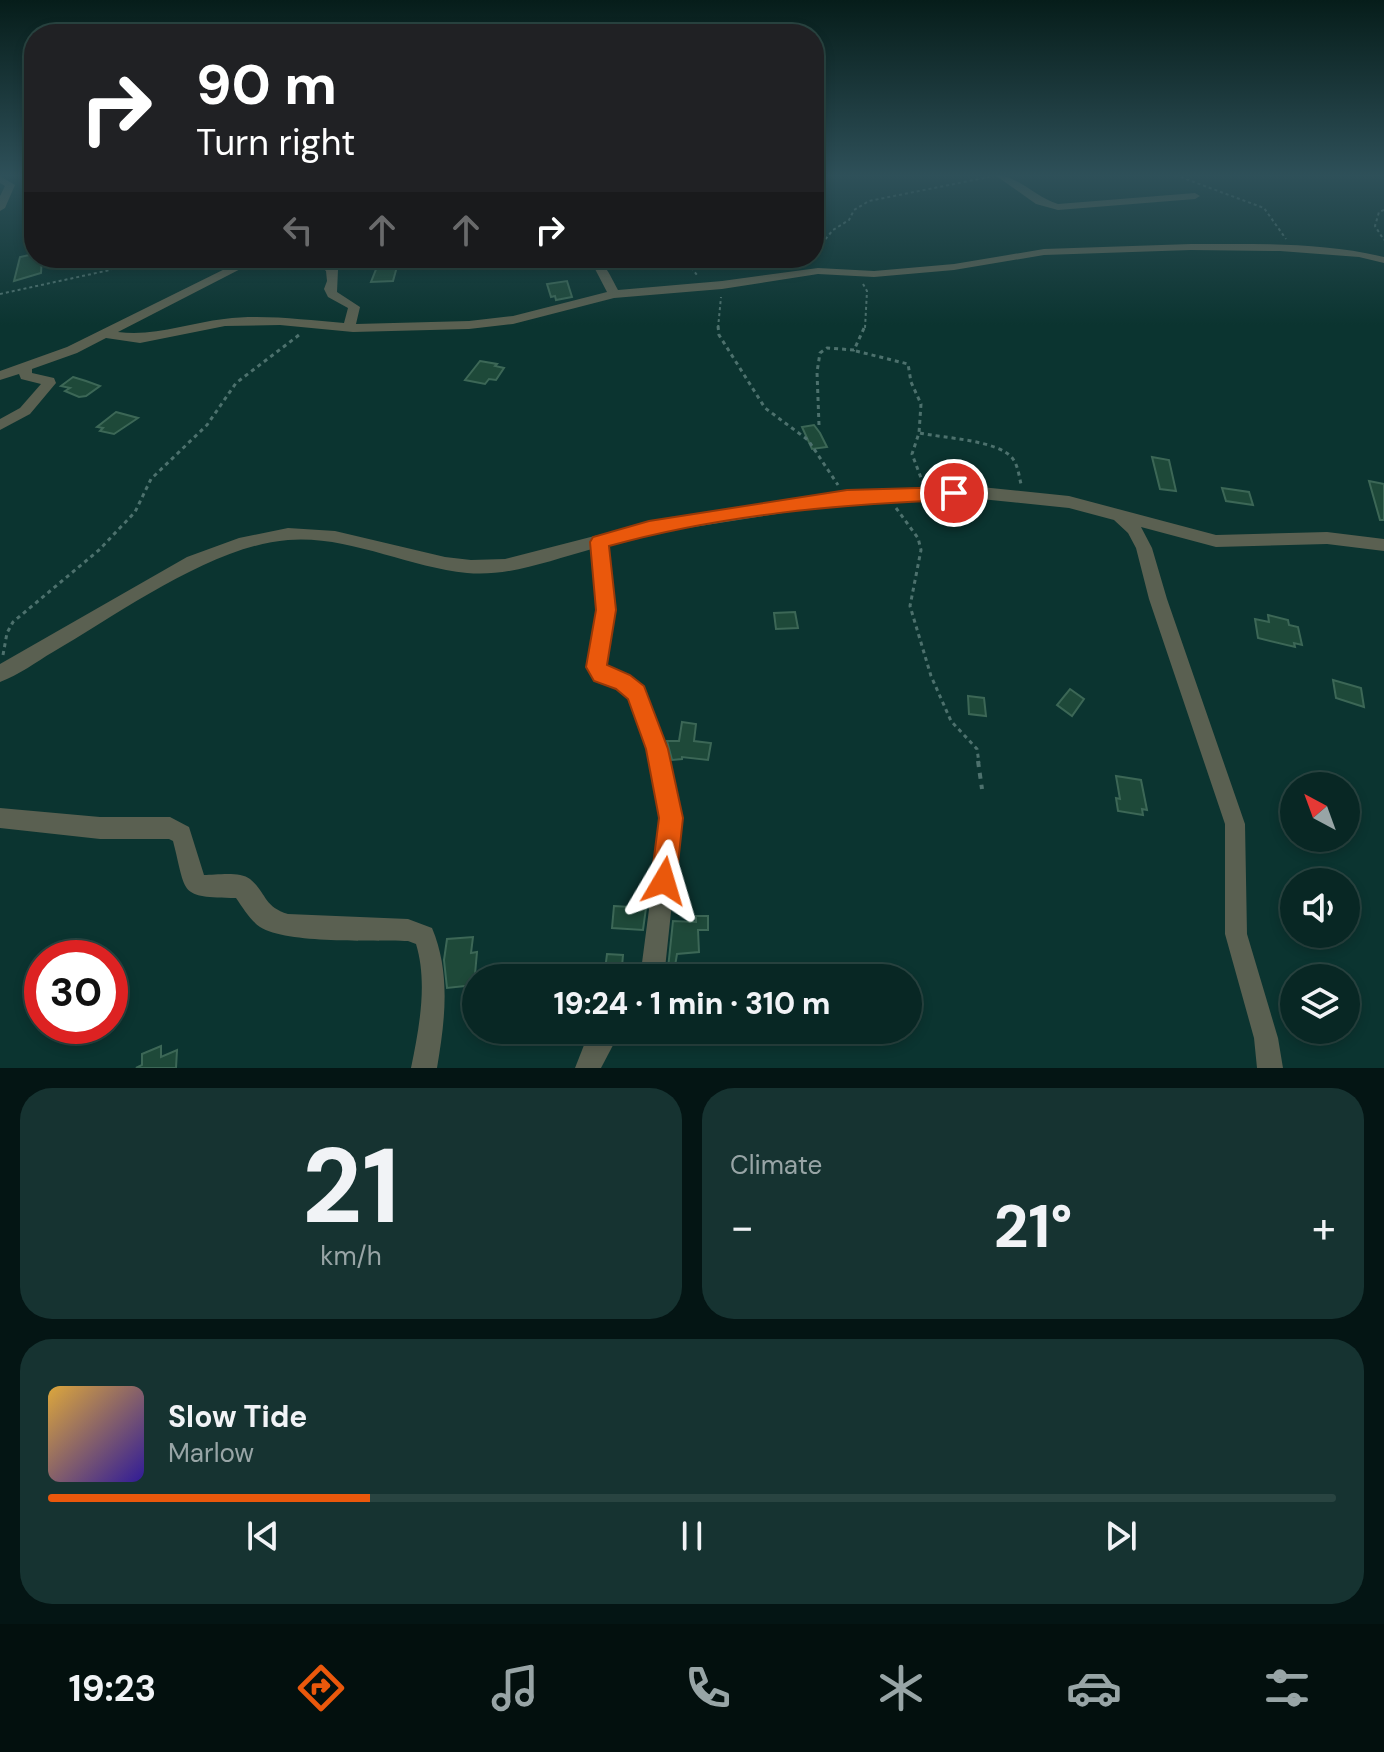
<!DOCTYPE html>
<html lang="en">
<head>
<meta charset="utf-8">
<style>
	body { margin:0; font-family:"DM Sans",sans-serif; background:#163331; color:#f1f3f6; height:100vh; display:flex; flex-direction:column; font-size:30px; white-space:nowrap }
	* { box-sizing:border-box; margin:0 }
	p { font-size:26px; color:#98a5a6 }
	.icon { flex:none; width:44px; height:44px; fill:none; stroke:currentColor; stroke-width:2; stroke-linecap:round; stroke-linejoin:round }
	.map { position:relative; height:1068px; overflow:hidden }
	.details { display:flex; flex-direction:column; gap:20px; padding:20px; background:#041514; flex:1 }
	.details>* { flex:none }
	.guide { position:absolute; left:24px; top:24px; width:800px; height:244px; border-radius:32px; box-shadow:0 4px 12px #0003,0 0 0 2px #294441; background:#202124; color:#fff; overflow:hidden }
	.needle { width:52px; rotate:319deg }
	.fabs { position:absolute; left:1280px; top:772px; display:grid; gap:16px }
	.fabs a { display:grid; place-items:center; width:80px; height:80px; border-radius:50%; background:#082724; box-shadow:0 4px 12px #0003,0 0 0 2px #294441; font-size:40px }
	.speed { position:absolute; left:24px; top:940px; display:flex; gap:16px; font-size:40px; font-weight:700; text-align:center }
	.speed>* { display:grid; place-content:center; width:104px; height:104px; border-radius:50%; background:#082724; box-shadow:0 4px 12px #0003,0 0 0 2px #294441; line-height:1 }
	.speed .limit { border:12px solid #d22; background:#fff; color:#111 }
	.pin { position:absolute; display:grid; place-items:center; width:68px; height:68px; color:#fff; margin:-34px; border:4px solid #fff; border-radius:50%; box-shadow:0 2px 8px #0007 }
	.me { position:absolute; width:88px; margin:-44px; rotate:7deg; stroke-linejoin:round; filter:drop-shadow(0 0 6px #0008) }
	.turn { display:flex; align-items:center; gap:28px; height:168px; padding:0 40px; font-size:36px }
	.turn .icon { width:104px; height:104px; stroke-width:2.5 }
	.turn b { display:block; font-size:56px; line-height:68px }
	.lanes { display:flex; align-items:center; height:76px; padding:0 40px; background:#0003; justify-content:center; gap:40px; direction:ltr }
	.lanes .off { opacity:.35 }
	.big { font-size:60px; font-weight:800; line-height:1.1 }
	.details .card { flex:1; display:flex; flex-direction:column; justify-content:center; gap:12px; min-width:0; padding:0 28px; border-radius:32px; background:#163331 }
	.details .dial { align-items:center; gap:0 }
	.dial b { font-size:104px; line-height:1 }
	.song { display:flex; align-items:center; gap:24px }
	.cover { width:96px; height:96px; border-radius:12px; background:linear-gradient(135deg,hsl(40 70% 55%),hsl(250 70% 35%)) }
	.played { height:8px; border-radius:4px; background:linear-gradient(90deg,#ea580c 25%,#294441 25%) }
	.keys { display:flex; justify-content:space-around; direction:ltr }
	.heat { display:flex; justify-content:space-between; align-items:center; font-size:44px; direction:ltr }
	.details .tiles { flex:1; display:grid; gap:20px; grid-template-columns:1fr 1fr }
	.card:last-child { grid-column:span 2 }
	.trip { position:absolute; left:462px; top:964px; width:460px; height:80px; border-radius:40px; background:#082724; box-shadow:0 4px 12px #0003,0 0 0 2px #294441; font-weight:800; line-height:80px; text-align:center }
	.tabs { display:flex; height:128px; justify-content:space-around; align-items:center; background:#03100e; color:#98a5a6 }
	.tabs .icon { width:56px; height:56px }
	.tabs .current { color:#ea580c }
	.tabs b { font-size:36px; color:#f1f3f6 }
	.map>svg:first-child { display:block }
</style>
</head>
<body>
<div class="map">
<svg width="1384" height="1068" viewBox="0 0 1384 1068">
	<rect width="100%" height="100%" fill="#0b3430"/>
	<g fill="#1e4939" stroke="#3c6756" stroke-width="2">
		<polygon points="34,254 34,258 42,258 41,273 14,281 20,257"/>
		<polygon points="398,263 393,281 371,282 377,267"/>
		<polygon points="567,281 572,297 556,300 555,296 551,297 547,284"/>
		<polygon points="480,361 497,364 495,366 504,368 496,380 489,379 485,384 465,380"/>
		<polygon points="73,377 86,381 100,386 86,396 79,397 65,391 70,388 61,386"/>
		<polygon points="116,412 138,418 114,434 100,431 103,428 97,427"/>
		<polygon points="814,425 820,433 827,447 812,449 802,427"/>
		<polygon points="1152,457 1169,460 1176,491 1160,489"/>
		<polygon points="1369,481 1384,484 1384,520 1380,520"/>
		<polygon points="1222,488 1249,492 1253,505 1226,501"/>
		<polygon points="795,612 798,628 776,629 774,613"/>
		<polygon points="1268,615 1288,620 1289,625 1298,627 1302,645 1294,643 1295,647 1258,638 1255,619 1269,622"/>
		<polygon points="1333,680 1361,688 1364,707 1336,698"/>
		<polygon points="1070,689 1084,699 1072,716 1057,705"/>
		<polygon points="968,696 984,698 986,716 969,714"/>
		<polygon points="682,722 696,724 694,741 711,743 708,760 682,757 682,759 672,760 667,741 679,741"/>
		<polygon points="1116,776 1141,780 1147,810 1142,809 1143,815 1118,811 1116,798 1120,799"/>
		<polygon points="614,906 646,908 643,930 612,928"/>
		<polygon points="696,916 708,916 708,930 698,930 699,952 677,954 673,978 667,978 673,921 696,922"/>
		<polygon points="473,937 471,953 477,952 474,985 447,988 444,960 447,939"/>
		<polygon points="607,954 623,955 621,978 604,978"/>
		<polygon points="161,1046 161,1057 177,1050 176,1068 136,1068 142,1065 142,1054"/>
	</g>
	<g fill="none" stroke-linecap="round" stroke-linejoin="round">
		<g stroke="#4d716d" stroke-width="2" stroke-dasharray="3 3" stroke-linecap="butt">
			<polyline points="1175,175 1264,208 1286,239"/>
			<polyline points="22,185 34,185"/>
			<polyline points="1384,210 1379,212 1375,226 1384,240"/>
			<polyline points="814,253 833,230 849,220 854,210 869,201 989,177"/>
			<polyline points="684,258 697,275"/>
			<polyline points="784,265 801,258"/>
			<polyline points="863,284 867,291 865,328"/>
			<polyline points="0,294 110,270 124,263 126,258"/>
			<polyline points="718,328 721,297"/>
		</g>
		<g stroke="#4d716d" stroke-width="3" stroke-dasharray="4 4" stroke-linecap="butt">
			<polyline points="718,326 719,335 765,408 808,440 838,485"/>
			<polyline points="856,351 908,364 911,382 921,404 919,433 912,454 923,483"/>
			<polyline points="819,425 817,372 820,353 827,348 854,350 865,326"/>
			<path d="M 920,433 C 942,438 1000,440 1013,459 C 1018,466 1019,476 1021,484"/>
			<polyline points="896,508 918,538 921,550 910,606 931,676 951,721 977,749 979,763"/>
			<polyline points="3,655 7,633 13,622 99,550 135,512 151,479 207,425 236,383 299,335"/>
		</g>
		<polyline stroke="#4d716d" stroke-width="4" stroke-dasharray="6 6" stroke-linecap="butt" points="978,761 982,789"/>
		<g fill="#5a6051" fill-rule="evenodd">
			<path d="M 995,175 C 1018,175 1036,198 1058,204 L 1195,193 L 1200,196 L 1195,199 L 1058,210 L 1036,204 Z"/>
			<polygon points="0,176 15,185 5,208 0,211 0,196 5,186 0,183"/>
			<path d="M 1191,244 C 1255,244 1322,242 1384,257 L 1384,263 L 1359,257 L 1280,251 L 1191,250 L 1044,255 L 954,270 L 874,277 L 818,274 L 722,289 L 614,298 L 513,324 L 469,329 L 353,332 L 280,325 L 225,326 L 140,343 L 106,338 L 77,353 L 32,369 L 32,373 L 54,378 L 56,383 L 30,414 L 0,430 L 0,419 L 20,408 L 41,384 L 21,379 L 19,374 L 0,380 L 0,371 L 67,347 L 247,258 L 262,258 L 118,332 C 154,337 188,323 224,319 C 263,314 304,320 344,323 L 348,308 L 328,297 L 324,289 L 327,281 L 326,271 L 310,258 L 323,258 L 338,270 L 337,292 L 360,307 L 356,324 L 469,321 L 513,316 L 607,292 L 595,269 L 577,258 C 605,258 606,268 618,290 L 722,281 L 818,268 L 874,271 L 954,264 L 1044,249 Z"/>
			<path d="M 981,487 L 1069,496 L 1216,535 L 1327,532 L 1384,539 L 1384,551 L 1327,544 L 1216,547 L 1141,527 L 1152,548 L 1167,599 L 1245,824 L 1247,934 L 1278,1038 L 1283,1068 L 1257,1068 L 1254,1038 L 1225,934 L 1225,824 L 1149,599 L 1136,548 L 1128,533 L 1114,520 L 1069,508 L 981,499 L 847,503 L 649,534 L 607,545 L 615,610 L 605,666 L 630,676 L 643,687 L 667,749 L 679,803 L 681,818 L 664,978 L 640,978 L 661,818 L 659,803 L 647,749 L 629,698 L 617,688 L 594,681 L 587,667 L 597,610 L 592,549 C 551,560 509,577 467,573 C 407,567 348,535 288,540 C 211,546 119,614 53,652 C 36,662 19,675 0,682 L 0,664 L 187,557 L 239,538 L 288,528 L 335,531 L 445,557 L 471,560 L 505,559 L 649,522 L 716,511 L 847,491 Z"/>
			<path d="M 0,808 L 100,817 L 170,817 L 189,827 L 204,875 C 216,875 240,871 250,879 C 267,893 263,906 288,914 L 408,919 L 432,928 C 451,973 445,1021 437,1068 L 411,1068 C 419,1029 428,983 416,944 L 408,941 C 373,940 287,944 260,927 C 250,920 243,908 236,898 C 178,897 187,895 173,841 L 169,839 L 100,839 L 0,828 Z"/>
			<polygon points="594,1030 621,1030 601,1068 575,1068 586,1040"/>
		</g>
	</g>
	<linearGradient id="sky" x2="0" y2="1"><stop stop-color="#061d1a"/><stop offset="0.54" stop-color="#2e5059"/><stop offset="1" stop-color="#2e5059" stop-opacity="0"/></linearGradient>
	<rect width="1384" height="325" fill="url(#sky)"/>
	<path fill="#ea580c" stroke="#983908" stroke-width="2" d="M 954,487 L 963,493 L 954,500 C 839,504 720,515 609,546 L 616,610 L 607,665 L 630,675 L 644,686 L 668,749 L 683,818 L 676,881 L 672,889 L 664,893 L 655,889 L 651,881 L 659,818 L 646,749 L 628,699 L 616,689 L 594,681 L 586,667 L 596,610 L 590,542 L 593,537 L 649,521 L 847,490 Z"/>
</svg>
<div class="fabs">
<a><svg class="needle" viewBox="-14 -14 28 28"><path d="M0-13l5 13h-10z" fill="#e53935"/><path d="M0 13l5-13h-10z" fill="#98a5a6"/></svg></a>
<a><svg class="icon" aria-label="sound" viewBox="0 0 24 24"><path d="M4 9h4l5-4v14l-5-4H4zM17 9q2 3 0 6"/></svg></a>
<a><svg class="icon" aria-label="layers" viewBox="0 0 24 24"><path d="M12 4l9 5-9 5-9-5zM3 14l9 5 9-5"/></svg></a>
</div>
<div class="speed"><div class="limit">30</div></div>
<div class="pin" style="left:954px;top:493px;background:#d93025"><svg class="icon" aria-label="arrive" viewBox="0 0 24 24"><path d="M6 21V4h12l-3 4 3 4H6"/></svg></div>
<svg class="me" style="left:664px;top:881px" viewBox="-20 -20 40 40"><path d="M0-17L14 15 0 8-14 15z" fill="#ea580c" stroke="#fff" stroke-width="4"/></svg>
<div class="trip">19:24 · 1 min · 310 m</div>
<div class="guide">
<div class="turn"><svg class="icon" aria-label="right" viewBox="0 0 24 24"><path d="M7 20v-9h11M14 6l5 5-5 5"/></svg><div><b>90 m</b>Turn right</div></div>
<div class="lanes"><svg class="icon off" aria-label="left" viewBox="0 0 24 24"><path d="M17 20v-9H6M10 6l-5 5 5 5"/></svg><svg class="icon off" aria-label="ahead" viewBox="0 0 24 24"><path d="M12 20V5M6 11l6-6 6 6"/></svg><svg class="icon off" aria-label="ahead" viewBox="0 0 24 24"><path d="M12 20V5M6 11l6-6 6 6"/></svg><svg class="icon" aria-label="right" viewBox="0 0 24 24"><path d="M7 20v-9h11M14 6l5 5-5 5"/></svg></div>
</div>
</div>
<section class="details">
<div class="tiles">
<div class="card dial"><b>21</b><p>km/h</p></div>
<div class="card"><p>Climate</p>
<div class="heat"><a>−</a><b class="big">21°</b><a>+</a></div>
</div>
<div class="card">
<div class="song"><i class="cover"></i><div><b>Slow Tide</b><p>Marlow</p></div></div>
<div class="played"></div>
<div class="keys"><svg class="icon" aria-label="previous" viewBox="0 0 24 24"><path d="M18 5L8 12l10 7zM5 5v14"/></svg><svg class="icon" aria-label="pause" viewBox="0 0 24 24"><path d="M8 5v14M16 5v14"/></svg><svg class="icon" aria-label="next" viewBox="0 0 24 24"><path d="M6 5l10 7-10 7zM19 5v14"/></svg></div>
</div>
</div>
</section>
<nav class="tabs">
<b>19:23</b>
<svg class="icon current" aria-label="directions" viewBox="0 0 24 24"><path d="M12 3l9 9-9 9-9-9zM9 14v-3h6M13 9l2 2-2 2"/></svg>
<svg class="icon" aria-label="music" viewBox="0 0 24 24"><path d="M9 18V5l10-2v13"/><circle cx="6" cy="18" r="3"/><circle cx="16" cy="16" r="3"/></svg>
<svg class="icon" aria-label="phone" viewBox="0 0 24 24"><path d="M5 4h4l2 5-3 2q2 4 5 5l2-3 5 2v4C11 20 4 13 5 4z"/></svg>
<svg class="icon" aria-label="climate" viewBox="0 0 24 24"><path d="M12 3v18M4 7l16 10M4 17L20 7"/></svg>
<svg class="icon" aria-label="car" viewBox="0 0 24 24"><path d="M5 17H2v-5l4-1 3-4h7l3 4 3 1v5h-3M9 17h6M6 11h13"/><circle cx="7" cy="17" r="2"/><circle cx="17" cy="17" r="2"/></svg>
<svg class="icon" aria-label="filters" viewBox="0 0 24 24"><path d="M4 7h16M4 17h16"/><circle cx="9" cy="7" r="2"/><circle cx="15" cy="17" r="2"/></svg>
</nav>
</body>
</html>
